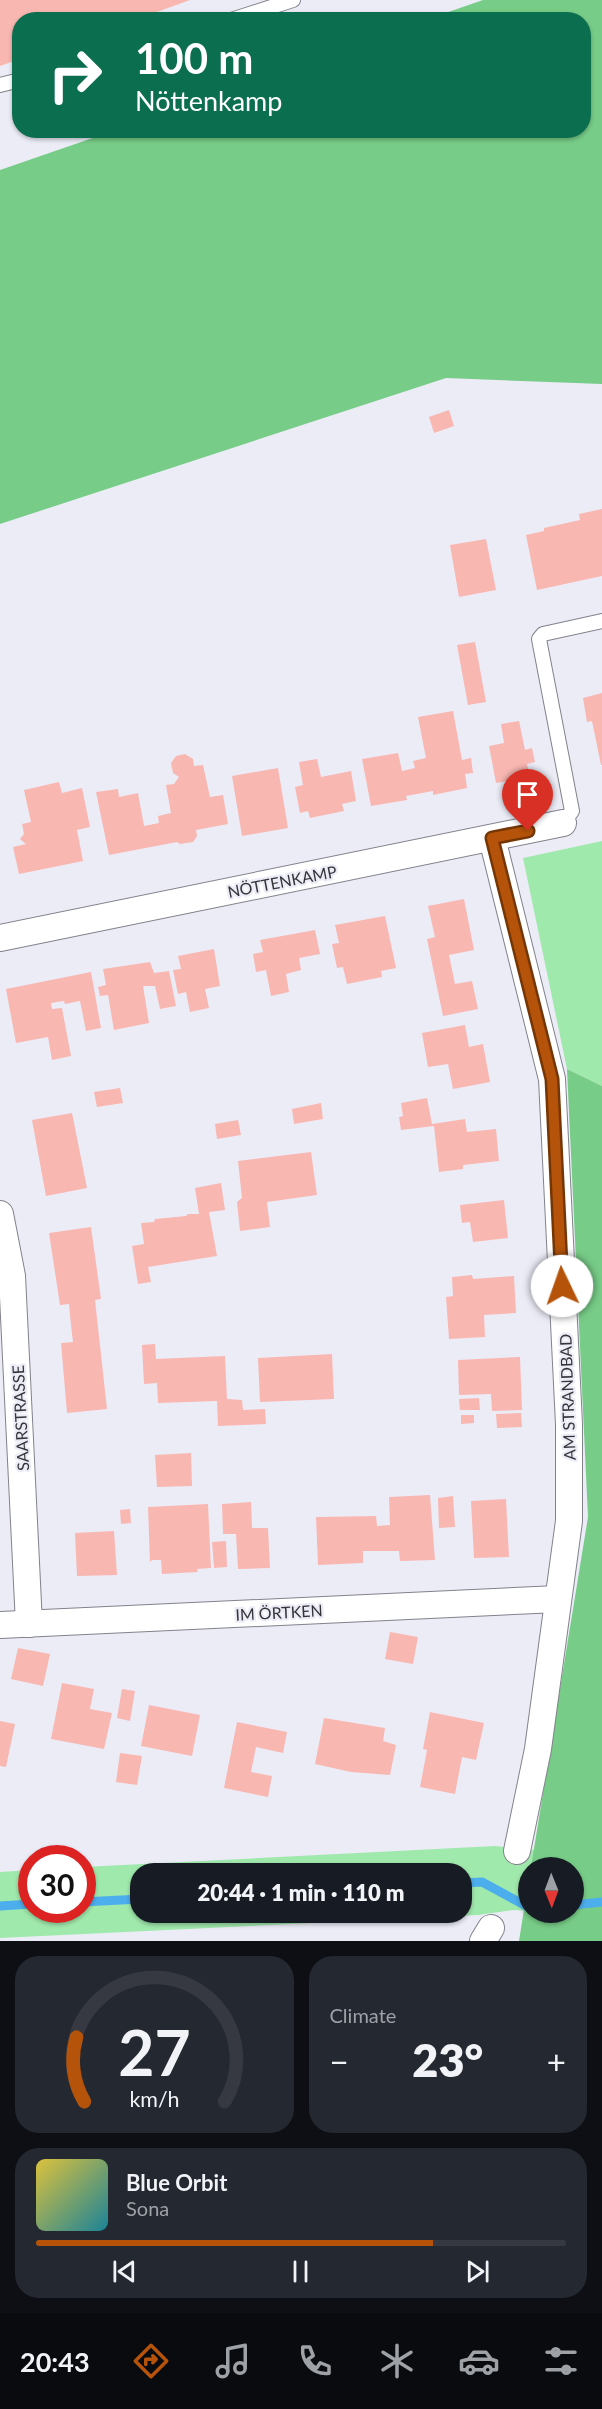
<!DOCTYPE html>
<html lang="en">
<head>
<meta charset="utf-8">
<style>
	body { margin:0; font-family:Lato,sans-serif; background:#242831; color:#f1f3f6; height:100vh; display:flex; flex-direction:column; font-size:22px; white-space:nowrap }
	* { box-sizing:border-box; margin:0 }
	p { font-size:20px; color:#9ea1a6 }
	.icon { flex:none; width:33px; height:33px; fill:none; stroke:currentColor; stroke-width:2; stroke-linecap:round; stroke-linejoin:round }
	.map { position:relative; height:1941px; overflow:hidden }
	.drawer { display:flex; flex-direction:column; gap:15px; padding:15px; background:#0d0f14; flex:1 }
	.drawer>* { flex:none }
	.hud { position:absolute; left:12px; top:12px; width:579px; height:126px; border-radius:24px; box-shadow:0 2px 4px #0004; background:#0b6e4f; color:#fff; overflow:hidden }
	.needle { width:39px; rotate:179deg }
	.buttons { position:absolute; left:518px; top:1857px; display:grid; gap:12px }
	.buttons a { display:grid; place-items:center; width:66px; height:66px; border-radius:50%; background:#171b24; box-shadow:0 2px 4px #0004; font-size:30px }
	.speed { position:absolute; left:18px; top:1845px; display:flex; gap:12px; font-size:30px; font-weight:700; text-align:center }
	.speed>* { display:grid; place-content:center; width:78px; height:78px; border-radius:50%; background:#171b24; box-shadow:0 2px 4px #0004; line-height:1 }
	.speed .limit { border:9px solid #d22; background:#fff; color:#111 }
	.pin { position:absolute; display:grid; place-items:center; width:51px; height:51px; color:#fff; margin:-62px -26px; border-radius:50% 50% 50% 0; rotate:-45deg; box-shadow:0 0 6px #0007 }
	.pin .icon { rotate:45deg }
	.me { position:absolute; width:66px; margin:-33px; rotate:357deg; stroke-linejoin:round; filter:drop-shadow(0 0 4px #0008) }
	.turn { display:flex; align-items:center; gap:21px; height:126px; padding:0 24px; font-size:27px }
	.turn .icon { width:78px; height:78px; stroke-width:2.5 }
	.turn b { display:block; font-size:42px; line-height:51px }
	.big { font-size:45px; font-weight:800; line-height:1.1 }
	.drawer .card { flex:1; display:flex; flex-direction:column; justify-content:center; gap:9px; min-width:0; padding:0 21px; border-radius:24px; background:#242831 }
	.drawer .dial { align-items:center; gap:0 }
	.dial svg { height:156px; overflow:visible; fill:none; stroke:#363941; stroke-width:7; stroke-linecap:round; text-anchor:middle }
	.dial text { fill:#f1f3f6; stroke:none }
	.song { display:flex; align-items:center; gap:18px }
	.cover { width:72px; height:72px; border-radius:9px; background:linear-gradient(135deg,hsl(50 70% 55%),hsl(190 70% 35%)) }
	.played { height:6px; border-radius:3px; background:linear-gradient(90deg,#b45309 75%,#363941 75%) }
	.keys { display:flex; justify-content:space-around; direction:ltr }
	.heat { display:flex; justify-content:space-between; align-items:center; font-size:33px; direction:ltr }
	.drawer .tiles { flex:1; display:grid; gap:15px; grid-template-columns:1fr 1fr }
	.card:last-child { grid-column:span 2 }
	.trip { position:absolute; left:130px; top:1863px; width:342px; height:60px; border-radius:24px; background:#171b24; box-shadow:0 2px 4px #0004; font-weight:800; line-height:60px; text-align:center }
	.tabs { display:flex; height:96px; justify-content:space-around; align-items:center; background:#090b0e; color:#9ea1a6 }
	.tabs .icon { width:42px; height:42px }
	.tabs .selected { color:#b45309 }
	.tabs b { font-size:27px; color:#f1f3f6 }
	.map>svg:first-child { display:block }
</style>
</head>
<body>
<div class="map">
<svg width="602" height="1941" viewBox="0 0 602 1941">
	<rect width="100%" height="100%" fill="#ececf7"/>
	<g fill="#a0e9ac" fill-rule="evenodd">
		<polygon points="602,841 602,1086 567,1069 523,858"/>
		<path d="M 495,1846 L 567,1853 L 573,1868 L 528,1868 L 528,1911 L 513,1910 L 478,1915 L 0,1938 L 0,1872 L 31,1870 L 32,1910 L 82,1910 L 83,1867 ZM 141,1874 L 462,1874 L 462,1912 L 141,1912 Z"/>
	</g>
	<g fill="#77cc87">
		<polygon points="483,0 602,0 602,384 446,378 0,524 0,170 113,131 584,130 584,20 428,19"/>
		<polygon points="567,1069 602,1086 602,1941 519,1941 528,1884 528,1912 573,1912 573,1868 531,1867 588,1517"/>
	</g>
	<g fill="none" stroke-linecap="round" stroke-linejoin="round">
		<g stroke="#4caeec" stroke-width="9">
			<polyline points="462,1883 482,1882 528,1907"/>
			<polyline points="82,1902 141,1899"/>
			<polyline points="573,1905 602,1902"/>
			<polyline points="0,1906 32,1904"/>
		</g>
	</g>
	<g fill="#f9b7b2">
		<polygon points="0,0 190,0 135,20 20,20 20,59 0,66"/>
		<polygon points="449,410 454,426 434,433 429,417"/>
		<polygon points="602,509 602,576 537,590 526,535 544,531 544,528 580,520 579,514"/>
		<polygon points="486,539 496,590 459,597 450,545"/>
		<polygon points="475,642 486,702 468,705 457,645"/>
		<polygon points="602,693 602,765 601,765 592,721 587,722 583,698"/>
		<polygon points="453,711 462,760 471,758 473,773 465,774 467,788 433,795 433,791 406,796 407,800 371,806 362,759 398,753 402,771 415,768 413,761 426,758 418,717"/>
		<polygon points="519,721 525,750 532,748 535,762 527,764 530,777 496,783 489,746 504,743 501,724"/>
		<polygon points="185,754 193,759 194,766 203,765 210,797 223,795 228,824 196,830 197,836 193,842 180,844 177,842 109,855 96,792 118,789 119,797 138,793 144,826 159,823 158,816 171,813 166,785 174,784 179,777 173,773 171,763 176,756"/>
		<polygon points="317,759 321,777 351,771 356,801 342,804 344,811 310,818 308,811 300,813 295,787 303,785 299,762"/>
		<polygon points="278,768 288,828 242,836 232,776"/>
		<polygon points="59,782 62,793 82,788 90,827 77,830 83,861 19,874 13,847 26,844 20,839 24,834 22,824 31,822 24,790"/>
		<polygon points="464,899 474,950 449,955 455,984 472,981 478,1009 443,1016 427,939 435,937 428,906"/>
		<polygon points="385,916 396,968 381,971 382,977 347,984 343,967 337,968 332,944 339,943 335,925"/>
		<polygon points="315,930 320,954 299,958 301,970 286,974 289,992 271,996 266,970 256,972 253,954 263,952 260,940"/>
		<polygon points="214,949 220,986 205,989 209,1008 190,1012 186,992 178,994 173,970 181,969 178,956"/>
		<polygon points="150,962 154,973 169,971 176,1006 160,1009 155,986 143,986 149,1023 114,1030 108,995 100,996 98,987 106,985 103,969"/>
		<polygon points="91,972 101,1028 86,1031 80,1001 65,1004 64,1001 51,1003 52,1009 62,1008 71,1056 52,1060 48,1037 16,1043 6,989"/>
		<polygon points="465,1025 469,1047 483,1044 490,1082 453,1089 448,1064 428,1067 422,1033"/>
		<polygon points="120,1088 123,1103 97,1107 94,1092"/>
		<polygon points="427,1098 432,1124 465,1119 467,1132 496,1129 499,1161 463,1165 463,1169 439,1172 434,1126 401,1130 399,1117 403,1116 401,1103"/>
		<polygon points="321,1103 323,1119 294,1124 292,1109"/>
		<polygon points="72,1113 87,1188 46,1196 32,1120"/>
		<polygon points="238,1120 241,1135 217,1139 215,1124"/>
		<polygon points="311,1152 317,1195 267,1202 270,1227 240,1231 237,1202 242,1198 238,1161"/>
		<polygon points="221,1183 225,1210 209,1212 217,1256 148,1267 151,1282 138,1284 132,1246 144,1244 141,1223 154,1222 155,1219 186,1216 188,1214 199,1214 195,1188"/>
		<polygon points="504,1200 508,1238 473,1242 470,1222 462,1223 460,1205"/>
		<polygon points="91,1227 101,1299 95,1300 107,1409 67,1413 61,1343 73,1342 71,1325 69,1304 60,1305 49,1233"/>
		<polygon points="472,1275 473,1279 514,1276 516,1313 484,1315 485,1337 449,1339 446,1297 453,1296 452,1277"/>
		<polygon points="155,1344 156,1359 225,1356 227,1399 242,1400 243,1410 265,1409 266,1424 218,1426 217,1401 158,1403 157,1383 144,1384 142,1345"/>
		<polygon points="332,1354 334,1399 260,1402 258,1358"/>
		<polygon points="520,1357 522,1410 492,1411 491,1394 459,1395 458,1360"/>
		<polygon points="479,1398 480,1410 460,1410 459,1399"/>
		<polygon points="521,1413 522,1427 497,1428 496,1414"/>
		<polygon points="461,1415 474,1415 474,1423 461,1424"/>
		<polygon points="191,1453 192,1486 157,1487 155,1455"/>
		<polygon points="430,1495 435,1560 400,1561 399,1551 363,1551 363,1563 318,1565 316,1517 376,1516 377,1526 390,1525 389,1497"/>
		<polygon points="453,1496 455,1527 439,1528 438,1498"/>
		<polygon points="506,1499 509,1557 474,1558 471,1501"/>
		<polygon points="251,1502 252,1528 268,1528 270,1568 238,1569 236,1534 223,1534 222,1504"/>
		<polygon points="208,1504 211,1568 197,1569 198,1572 162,1574 161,1560 152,1560 150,1562 148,1507"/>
		<polygon points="130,1509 131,1523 121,1524 120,1510"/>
		<polygon points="114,1531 117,1575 77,1576 75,1533"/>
		<polygon points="226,1541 227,1567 214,1568 212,1542"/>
		<polygon points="390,1632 418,1637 413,1664 385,1659"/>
		<polygon points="18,1648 50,1654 43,1686 11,1679"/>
		<polygon points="62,1683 94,1689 90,1709 112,1713 104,1749 51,1739"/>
		<polygon points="122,1689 135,1691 130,1721 117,1718"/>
		<polygon points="149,1705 200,1715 192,1756 141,1746"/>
		<polygon points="430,1712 484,1723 476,1760 462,1757 455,1794 420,1787 427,1750 423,1749"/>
		<polygon points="324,1718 385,1728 383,1741 396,1745 390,1775 351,1772 315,1764"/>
		<polygon points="0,1721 15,1724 6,1767 0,1766"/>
		<polygon points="237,1722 287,1732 283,1753 256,1747 251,1772 272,1776 268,1797 224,1788"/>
		<polygon points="120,1753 142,1756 137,1785 116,1782"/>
	</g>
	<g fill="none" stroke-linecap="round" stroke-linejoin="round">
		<defs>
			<g id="service">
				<polyline points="231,20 293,0"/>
				<polyline points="0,85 20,80"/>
				<polyline points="563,823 572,811 539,639 543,634 602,621"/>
			</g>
			<g id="minor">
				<polyline points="492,838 552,1079 569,1424 569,1521 538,1749 517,1851"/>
				<polyline points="0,938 563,823"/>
				<polyline points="0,1214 12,1276 29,1624"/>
				<polyline points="0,1625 558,1599"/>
				<polyline points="483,1941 491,1928"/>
			</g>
		</defs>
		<use href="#service" stroke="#82828c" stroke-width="16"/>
		<use href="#minor" stroke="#82828c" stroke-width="28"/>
		<use href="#service" stroke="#fff" stroke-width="14"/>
		<use href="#minor" stroke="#fff" stroke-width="26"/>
	</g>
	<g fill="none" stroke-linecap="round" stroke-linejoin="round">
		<defs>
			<polyline id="route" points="528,831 492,838 552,1079 562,1286"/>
		</defs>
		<use href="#route" stroke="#753606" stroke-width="15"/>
		<use href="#route" stroke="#b45309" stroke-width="10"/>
	</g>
	<g text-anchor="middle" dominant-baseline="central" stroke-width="4.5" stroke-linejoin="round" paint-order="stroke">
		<g font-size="16" fill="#343439" stroke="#ececf7">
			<text transform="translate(282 881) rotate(-11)">NÖTTENKAMP</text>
			<text transform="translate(567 1397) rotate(-92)">AM STRANDBAD</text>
			<text transform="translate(20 1418) rotate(-93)">SAARSTRASSE</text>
			<text transform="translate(279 1612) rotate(-3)">IM ÖRTKEN</text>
		</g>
	</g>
</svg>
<div class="buttons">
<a><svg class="needle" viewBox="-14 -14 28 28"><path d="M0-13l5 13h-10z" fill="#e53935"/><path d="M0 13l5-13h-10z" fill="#9ea1a6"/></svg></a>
</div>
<div class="speed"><div class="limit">30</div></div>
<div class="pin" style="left:528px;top:831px;background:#d93025"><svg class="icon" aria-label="arrive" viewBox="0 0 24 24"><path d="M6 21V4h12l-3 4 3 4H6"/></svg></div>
<svg class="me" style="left:562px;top:1286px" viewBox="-20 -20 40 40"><circle r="19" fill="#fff"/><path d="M0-13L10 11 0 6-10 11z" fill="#b45309"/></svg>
<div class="trip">20:44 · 1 min · 110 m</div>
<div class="hud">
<div class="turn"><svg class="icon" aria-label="right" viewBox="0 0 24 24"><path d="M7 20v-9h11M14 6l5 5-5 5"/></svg><div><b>100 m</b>Nöttenkamp</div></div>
</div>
</div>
<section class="drawer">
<div class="tiles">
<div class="card dial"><svg viewBox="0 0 100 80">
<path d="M14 69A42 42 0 1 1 86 69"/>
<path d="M14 69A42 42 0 0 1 10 36" stroke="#b45309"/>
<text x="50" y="56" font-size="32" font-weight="700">27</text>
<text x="50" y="72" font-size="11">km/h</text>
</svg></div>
<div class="card"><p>Climate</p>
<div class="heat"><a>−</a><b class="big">23°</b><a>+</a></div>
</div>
<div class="card">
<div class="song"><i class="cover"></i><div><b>Blue Orbit</b><p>Sona</p></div></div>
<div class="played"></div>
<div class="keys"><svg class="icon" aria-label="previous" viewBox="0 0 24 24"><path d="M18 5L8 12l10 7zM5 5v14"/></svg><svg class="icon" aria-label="pause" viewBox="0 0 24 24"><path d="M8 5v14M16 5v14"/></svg><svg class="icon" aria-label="next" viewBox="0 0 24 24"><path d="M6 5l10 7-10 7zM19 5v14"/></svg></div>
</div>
</div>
</section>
<nav class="tabs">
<b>20:43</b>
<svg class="icon selected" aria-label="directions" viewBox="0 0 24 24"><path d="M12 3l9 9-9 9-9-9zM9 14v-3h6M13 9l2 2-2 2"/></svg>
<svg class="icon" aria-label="music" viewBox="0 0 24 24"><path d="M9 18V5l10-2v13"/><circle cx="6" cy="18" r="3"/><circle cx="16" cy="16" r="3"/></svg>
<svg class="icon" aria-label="phone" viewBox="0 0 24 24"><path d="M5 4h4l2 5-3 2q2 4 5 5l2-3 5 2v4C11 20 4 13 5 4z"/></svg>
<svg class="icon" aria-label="climate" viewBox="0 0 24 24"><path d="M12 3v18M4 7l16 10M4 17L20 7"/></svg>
<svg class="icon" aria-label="car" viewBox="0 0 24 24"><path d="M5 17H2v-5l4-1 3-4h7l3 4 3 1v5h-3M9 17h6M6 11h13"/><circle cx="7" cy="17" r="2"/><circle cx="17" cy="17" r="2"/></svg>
<svg class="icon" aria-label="filters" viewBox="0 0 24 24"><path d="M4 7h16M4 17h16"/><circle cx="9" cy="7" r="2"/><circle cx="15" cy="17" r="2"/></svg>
</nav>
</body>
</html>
